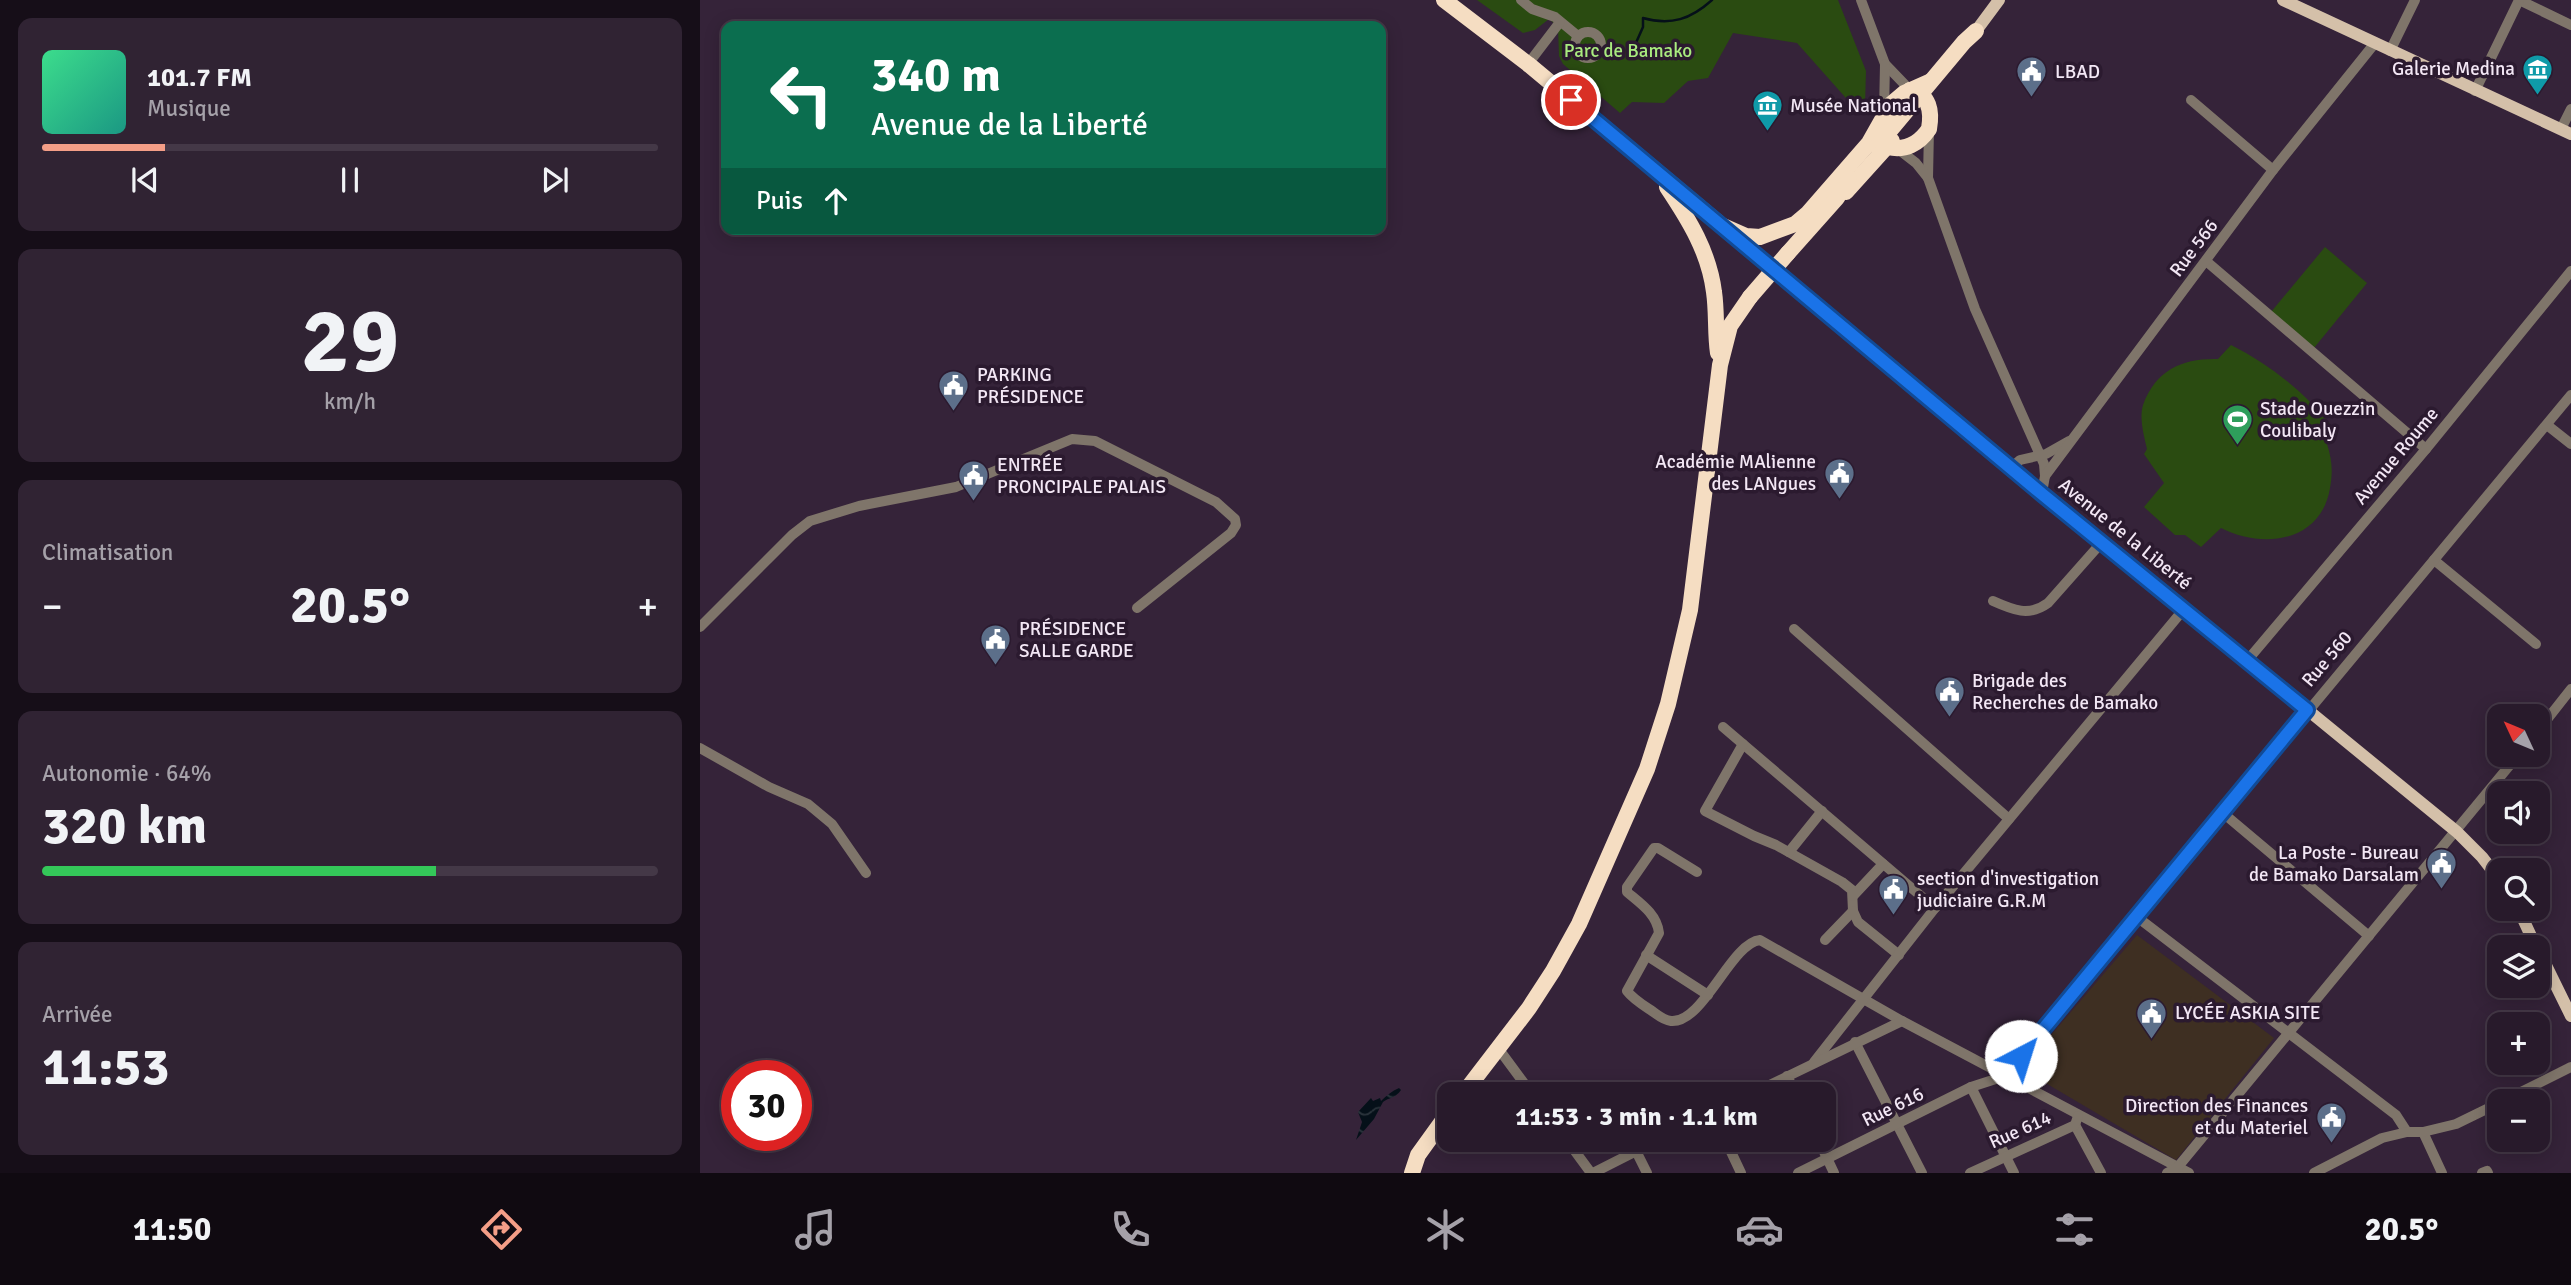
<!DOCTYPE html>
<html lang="fr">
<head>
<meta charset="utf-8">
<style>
	body { margin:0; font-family:Signika,sans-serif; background:#302333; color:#f1f3f6; height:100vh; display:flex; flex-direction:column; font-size:26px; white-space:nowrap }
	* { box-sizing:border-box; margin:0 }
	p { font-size:23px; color:#a5a1a9 }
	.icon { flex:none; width:38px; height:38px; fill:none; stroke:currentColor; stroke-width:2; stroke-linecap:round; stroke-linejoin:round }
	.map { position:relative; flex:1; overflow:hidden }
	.drawer { display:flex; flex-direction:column; gap:18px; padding:18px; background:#160e18; width:700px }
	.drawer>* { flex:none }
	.hud { position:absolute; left:21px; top:21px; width:665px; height:214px; border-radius:14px; box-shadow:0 4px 18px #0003,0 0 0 2px #443847; background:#0b6e4f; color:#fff; overflow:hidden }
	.needle { width:46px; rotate:314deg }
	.controls { position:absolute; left:1787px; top:704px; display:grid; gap:14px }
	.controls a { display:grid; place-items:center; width:63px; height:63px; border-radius:14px; background:#281a2b; box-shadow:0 4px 18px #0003,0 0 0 2px #443847; font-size:35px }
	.speed { position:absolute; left:21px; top:1060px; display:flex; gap:14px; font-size:35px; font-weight:700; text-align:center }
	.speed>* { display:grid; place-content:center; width:91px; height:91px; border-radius:50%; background:#281a2b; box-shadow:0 4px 18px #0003,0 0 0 2px #443847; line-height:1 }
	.speed .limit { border:10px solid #d22; background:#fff; color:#111 }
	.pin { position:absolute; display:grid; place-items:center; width:60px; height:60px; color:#fff; margin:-30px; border:4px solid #fff; border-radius:50%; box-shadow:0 2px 7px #0007 }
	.me { position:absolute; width:77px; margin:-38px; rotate:40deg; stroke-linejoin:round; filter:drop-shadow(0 0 5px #0008) }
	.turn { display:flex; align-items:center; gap:24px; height:147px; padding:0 35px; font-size:32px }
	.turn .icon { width:91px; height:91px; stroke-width:2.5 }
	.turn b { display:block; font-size:49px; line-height:60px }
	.then { display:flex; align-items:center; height:66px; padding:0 35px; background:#0003; gap:14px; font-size:26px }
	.big { font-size:52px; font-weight:700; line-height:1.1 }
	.drawer .card { flex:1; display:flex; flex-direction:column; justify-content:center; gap:10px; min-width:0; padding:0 24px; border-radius:14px; background:#302333 }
	.drawer .dial { align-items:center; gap:0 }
	.dial b { font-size:91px; line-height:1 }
	.song { display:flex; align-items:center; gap:21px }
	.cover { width:84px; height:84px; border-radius:10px; background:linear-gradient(135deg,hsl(150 70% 55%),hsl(170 70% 35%)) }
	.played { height:7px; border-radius:4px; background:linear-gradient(90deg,#f49e87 20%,#443847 20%) }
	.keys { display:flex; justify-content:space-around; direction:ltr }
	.heat { display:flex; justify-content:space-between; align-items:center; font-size:38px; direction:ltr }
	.charge { height:10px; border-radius:5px; background:linear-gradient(90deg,#34c759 64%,#443847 0) }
	.trip { position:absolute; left:737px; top:1082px; width:399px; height:70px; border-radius:14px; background:#281a2b; box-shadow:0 4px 18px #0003,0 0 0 2px #443847; font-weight:700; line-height:70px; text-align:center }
	.menu { display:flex; height:112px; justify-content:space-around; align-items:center; background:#100a11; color:#a5a1a9 }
	.menu .icon { width:49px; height:49px }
	.menu .selected { color:#f49e87 }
	.menu b { font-size:32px; color:#f1f3f6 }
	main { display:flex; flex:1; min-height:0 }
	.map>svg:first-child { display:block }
</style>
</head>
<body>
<main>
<section class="drawer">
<div class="card">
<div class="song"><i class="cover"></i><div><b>101.7 FM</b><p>Musique</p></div></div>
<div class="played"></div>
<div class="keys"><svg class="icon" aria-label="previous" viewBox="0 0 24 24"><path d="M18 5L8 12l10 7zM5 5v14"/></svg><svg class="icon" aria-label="pause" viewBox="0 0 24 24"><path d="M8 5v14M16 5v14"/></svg><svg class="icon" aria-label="next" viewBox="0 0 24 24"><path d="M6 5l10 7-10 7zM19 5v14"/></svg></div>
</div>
<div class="card dial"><b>29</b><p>km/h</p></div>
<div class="card"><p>Climatisation</p>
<div class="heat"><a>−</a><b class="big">20.5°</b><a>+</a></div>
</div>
<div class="card"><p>Autonomie · 64%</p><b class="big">320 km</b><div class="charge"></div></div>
<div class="card"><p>Arrivée</p><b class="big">11:53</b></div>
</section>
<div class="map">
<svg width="1871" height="1173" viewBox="0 0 1871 1173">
	<defs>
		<pattern id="water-waves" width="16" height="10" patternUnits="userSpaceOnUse" patternTransform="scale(1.75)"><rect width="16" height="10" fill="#051019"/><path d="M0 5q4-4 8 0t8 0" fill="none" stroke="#2a333b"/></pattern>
	</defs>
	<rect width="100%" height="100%" fill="#352339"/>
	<polygon fill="#3e2f22" points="1437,935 1574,1038 1476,1160 1322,1069"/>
	<g fill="#2a4b11">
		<polygon points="777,0 1138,0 1166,71 1165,105 1153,106 1097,43 1033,33 1008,78 988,81 964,103 932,102 920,113 863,64 859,56 858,27 849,19 835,30 823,33"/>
		<polygon points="1625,247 1667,283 1614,348 1571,312"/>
		<path d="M 1531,345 C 1573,366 1609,396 1638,434 L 1627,444 C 1632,459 1633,472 1630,488 C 1621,543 1562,549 1521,528 L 1501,547 L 1485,535 L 1475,535 L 1444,507 L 1464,483 L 1444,454 L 1447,449 C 1444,436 1439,418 1443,405 C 1456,369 1484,358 1518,359 Z"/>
	</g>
	<path fill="url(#water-waves)" d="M 699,1088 L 701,1090 C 695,1099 689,1097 683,1102 L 674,1119 L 656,1140 L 662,1122 L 658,1112 L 671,1098 L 673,1101 L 680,1098 L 681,1101 C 686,1096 692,1091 699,1088 Z"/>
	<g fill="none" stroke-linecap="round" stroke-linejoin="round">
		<path stroke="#051019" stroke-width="2.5" d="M 935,45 L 943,27 L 943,18 C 971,26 991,19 1012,0"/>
		<g stroke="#7f756a" stroke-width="10">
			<polyline points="821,0 832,9 855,17 878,36"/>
			<polyline points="1161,0 1185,64 1210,90"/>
			<polyline points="1819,0 1871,25"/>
			<circle cx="888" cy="45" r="13"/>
			<polyline points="1690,51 1715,0"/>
			<polyline points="828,64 860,22"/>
			<polyline points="1775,91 1819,0"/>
			<polyline points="1491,100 1573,170"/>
			<polyline points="1184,113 1185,64"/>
			<polyline points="1229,129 1228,178 1275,309 1344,464 1345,476 1342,493"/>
			<polyline points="1861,129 1871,109"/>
			<polyline points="1198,149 1216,163 1228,178"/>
			<polyline points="1506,261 1726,449"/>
			<polyline points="1847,425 1871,444"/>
			<polyline points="1312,467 1320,460 1346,454 1369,441"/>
			<polyline points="1345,476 1573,170 1675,43"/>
			<polyline points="1734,560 1836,644"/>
			<path d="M 1293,601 C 1313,610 1329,617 1348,603 L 1402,542"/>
			<polyline points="0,627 92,535 110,521 159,506 256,487 372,439 395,441 516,502 535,519 536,525 531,533 437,608"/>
			<polyline points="1094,629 1309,819"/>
			<polyline points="1546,662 1726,449 1871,271"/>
			<polyline points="1023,727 1235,908"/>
			<polyline points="1838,731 1871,689"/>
			<polyline points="1043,744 1005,811 1054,836 1076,845 1142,882 1152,890 1153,911 1158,922 1199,955"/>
			<polyline points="0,748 69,787 108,804 132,824 166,873"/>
			<polyline points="1523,813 1669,936"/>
			<polyline points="1089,852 1122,811"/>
			<path d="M 997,872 L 958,848 L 954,848 L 927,887 L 927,892 C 940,903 957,914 959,933 L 927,991 C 933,999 943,1005 952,1011 C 958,1015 963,1020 971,1021 C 1003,1024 1031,943 1060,940 L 1202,1021 L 1489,1173"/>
			<polyline points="1153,896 1183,864"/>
			<polyline points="1437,917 1696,1115 1707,1132"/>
			<polyline points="1125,940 1153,911"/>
			<polyline points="946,955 1008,995"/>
			<polyline points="1155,1042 1222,1173"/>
			<polyline points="798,1048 832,1094"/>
			<polyline points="1114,1062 1235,908 1484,609"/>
			<polyline points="1087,1076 1096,1094"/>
			<polyline points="1271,1087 1314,1173"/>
			<polyline points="1051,1094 1202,1021"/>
			<polyline points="1803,1101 1871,1067"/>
			<polyline points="1375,1125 1401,1173"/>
			<polyline points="1723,1132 1742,1173"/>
			<polyline points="866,1139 891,1173"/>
			<polyline points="1025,1139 1041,1173"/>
			<polyline points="1118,1139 1134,1173"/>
			<polyline points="936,1151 947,1173"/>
			<polyline points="893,1173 960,1139"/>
			<polyline points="1098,1173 1271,1087 1305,1076 1871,395"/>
			<polyline points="1270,1173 1375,1125 1378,1116"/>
			<polyline points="1467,1173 1477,1168 1819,754"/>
			<polyline points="1614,1173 1682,1138 1707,1132 1723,1132 1756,1124 1799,1103"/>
			<polyline points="1782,1173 1787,1171 1788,1173"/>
		</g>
		<g stroke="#d4c0a9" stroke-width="12">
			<polyline points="1583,0 1871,134"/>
			<polyline points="1276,31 1299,0"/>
			<polyline points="1031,234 1342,493 1757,832 1782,857 1799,879"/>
			<polyline points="1818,908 1836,947"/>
			<polyline points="1838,949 1871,1016"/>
		</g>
		<g stroke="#f5ddc2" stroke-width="16">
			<polyline points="744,0 828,64 1021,225 1046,236 1060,237 1095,224 1108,213 1169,143 1191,104 1204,93 1231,81"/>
			<polyline points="1177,146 1264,42 1276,31"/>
			<path d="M 1188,147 C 1205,151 1219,144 1229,129 C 1232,112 1230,94 1210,90"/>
			<path d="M 967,187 C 989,220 1009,252 1014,292 C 1017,312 1015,333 1018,353"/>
			<polyline points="1146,192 1192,141"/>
			<polyline points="1088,253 1137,198 1149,178"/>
			<polyline points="763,1094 829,1008 853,971 879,924 947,769 968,704 990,610 1020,365 1030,326 1050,297"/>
			<polyline points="712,1173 718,1155 749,1112"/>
		</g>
		<polyline stroke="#f5ddc2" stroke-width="16" points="1050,297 1088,253"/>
	</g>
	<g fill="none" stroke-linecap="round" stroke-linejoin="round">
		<defs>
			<polyline id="route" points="871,100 1342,494 1607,710 1321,1056"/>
		</defs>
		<use href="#route" stroke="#114b97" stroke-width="18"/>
		<use href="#route" stroke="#1a73e8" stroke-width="12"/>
	</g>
	<defs>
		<symbol id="museum-pin" viewBox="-11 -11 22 30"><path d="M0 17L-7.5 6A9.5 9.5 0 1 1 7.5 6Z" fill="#0f9aa8" stroke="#2b1a2f"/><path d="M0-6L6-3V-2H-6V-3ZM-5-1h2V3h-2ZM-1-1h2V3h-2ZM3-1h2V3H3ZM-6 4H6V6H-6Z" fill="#fff"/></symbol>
		<symbol id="civic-pin" viewBox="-11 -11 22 30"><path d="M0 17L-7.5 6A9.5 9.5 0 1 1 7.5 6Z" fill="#5c6f8a" stroke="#2b1a2f"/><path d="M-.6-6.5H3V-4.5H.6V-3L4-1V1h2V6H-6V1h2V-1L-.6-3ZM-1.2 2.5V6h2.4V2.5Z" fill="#fff"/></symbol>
		<symbol id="stadium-pin" viewBox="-11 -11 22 30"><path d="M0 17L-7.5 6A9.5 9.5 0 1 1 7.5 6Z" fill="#2e9e5b" stroke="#2b1a2f"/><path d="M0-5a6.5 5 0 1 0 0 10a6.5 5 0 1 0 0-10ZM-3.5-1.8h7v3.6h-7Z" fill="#fff"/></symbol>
	</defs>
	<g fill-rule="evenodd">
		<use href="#museum-pin" x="1820" y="52" width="35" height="47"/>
		<use href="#civic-pin" x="1314" y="54" width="35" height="47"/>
		<use href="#museum-pin" x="1050" y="88" width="35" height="47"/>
		<use href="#civic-pin" x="236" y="368" width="35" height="47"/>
		<use href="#stadium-pin" x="1520" y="402" width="35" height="47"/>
		<use href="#civic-pin" x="1122" y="456" width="35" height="47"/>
		<use href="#civic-pin" x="256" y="458" width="35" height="47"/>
		<use href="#civic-pin" x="278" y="622" width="35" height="47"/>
		<use href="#civic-pin" x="1232" y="674" width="35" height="47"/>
		<use href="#civic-pin" x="1724" y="846" width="35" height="47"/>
		<use href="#civic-pin" x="1176" y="872" width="35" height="47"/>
		<use href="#civic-pin" x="1434" y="996" width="35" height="47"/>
		<use href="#civic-pin" x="1614" y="1100" width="35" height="47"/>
	</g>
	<g text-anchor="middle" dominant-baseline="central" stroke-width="7" stroke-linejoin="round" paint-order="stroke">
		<g font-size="19" fill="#a9eb7f" stroke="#2b1a2f">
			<text x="928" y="51">Parc de Bamako</text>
		</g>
		<g font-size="19" fill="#f3e7f5" stroke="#2b1a2f" text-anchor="start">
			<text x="1815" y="69" text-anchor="end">Galerie Medina</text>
			<text x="1355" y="72">LBAD</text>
			<text x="1090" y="106">Musée National</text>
			<text x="277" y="375">PARKING<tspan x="277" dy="22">PRÉSIDENCE</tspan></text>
			<text x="1560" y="409">Stade Ouezzin<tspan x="1560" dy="22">Coulibaly</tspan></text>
			<text x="1116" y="462" text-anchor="end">Académie MAlienne<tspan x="1116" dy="22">des LANgues</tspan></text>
			<text x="297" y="465">ENTRÉE<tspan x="297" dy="22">PRONCIPALE PALAIS</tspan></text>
			<text x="319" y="629">PRÉSIDENCE<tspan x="319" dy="22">SALLE GARDE</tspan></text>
			<text x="1272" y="681">Brigade des<tspan x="1272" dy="22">Recherches de Bamako</tspan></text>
			<text x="1719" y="853" text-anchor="end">La Poste - Bureau<tspan x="1719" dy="22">de Bamako Darsalam</tspan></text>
			<text x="1217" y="879">section d'investigation<tspan x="1217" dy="22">judiciaire G.R.M</tspan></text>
			<text x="1475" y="1013">LYCÉE ASKIA SITE</text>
			<text x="1608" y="1106" text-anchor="end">Direction des Finances<tspan x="1608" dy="22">et du Materiel</tspan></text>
		</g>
		<g font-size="19" fill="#f3e7f5" stroke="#2b1a2f">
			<text transform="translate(1494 248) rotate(-53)">Rue 566</text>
			<text transform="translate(1696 456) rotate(-50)">Avenue Roume</text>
			<text transform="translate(1425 534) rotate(39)">Avenue de la Liberté</text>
			<text transform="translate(1627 659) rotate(-50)">Rue 560</text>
			<text transform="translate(1193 1107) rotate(-26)">Rue 616</text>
			<text transform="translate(1320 1130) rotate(-24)">Rue 614</text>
		</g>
	</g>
</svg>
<div class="controls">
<a><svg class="needle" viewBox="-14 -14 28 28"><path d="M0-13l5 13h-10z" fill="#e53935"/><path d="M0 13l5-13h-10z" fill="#a5a1a9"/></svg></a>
<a><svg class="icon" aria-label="sound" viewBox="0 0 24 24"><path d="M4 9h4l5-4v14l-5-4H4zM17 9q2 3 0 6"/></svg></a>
<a><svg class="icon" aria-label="search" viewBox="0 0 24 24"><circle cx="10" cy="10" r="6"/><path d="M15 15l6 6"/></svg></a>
<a><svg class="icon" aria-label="layers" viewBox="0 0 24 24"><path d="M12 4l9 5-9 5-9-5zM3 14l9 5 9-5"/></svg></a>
<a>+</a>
<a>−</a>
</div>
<div class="speed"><div class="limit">30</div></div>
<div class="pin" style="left:871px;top:100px;background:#d93025"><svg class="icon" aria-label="arrive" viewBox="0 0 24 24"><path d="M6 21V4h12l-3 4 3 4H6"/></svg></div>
<svg class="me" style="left:1321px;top:1056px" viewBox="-20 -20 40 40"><circle r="19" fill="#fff"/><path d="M0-13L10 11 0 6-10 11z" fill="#1a73e8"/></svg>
<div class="trip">11:53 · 3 min · 1.1 km</div>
<div class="hud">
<div class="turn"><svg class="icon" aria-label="left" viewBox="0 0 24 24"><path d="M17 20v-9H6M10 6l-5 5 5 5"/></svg><div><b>340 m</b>Avenue de la Liberté</div></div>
<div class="then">Puis<svg class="icon" aria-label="ahead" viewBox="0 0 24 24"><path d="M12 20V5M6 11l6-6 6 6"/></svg></div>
</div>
</div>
</main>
<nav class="menu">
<b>11:50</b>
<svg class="icon selected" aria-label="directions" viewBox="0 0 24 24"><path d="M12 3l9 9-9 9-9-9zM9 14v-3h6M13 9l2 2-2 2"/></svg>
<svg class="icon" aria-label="music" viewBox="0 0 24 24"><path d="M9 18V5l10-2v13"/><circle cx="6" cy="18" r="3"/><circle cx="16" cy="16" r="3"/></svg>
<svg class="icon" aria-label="phone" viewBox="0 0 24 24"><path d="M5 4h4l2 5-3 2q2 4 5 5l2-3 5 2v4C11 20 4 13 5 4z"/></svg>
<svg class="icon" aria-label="climate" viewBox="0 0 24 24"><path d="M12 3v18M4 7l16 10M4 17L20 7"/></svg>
<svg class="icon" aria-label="car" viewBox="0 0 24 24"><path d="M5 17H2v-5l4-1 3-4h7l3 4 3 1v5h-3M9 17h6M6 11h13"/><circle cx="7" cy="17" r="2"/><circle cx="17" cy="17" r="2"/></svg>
<svg class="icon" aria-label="filters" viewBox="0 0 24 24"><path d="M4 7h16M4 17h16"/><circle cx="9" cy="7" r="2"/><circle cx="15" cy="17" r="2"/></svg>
<b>20.5°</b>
</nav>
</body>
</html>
